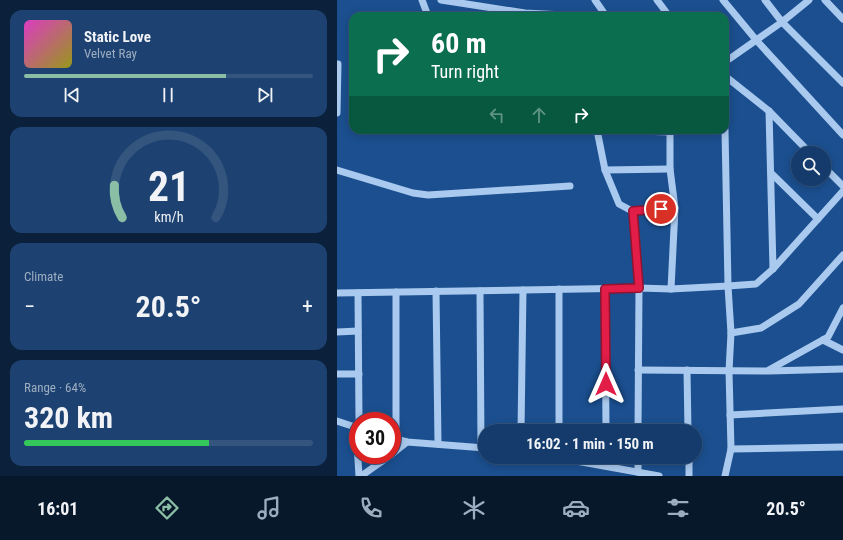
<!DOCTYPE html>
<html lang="en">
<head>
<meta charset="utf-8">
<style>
	body { margin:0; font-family:"Roboto Condensed",sans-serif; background:#1d4271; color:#f1f3f6; height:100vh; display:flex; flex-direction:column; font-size:15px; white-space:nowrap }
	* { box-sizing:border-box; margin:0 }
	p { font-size:13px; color:#9dadc1 }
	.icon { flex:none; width:22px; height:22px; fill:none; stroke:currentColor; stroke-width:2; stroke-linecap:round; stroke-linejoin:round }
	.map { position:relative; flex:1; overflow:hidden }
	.sheet { display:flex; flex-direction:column; gap:10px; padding:10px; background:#0b203b; width:337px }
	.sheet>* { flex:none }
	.top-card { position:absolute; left:12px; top:12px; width:380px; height:122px; border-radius:12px; box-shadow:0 2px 10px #0003,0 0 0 1px #33557e; background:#0b6e4f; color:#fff; overflow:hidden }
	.buttons { position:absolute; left:454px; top:146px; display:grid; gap:8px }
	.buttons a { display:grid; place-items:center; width:40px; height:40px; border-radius:50%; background:#143b6b; box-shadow:0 2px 10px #0003,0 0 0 1px #33557e; font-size:20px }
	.speed { position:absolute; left:12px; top:412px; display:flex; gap:8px; font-size:20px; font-weight:700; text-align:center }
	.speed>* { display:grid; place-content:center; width:52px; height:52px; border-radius:50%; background:#143b6b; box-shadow:0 2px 10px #0003,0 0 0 1px #33557e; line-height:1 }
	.speed .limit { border:6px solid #d22; background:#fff; color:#111 }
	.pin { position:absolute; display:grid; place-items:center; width:34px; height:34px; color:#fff; margin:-17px; border:2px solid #fff; border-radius:50%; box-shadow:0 1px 4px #0007 }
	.me { position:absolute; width:44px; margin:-22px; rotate:0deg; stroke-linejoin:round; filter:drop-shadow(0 0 3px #0008) }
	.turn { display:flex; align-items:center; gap:14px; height:84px; padding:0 16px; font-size:18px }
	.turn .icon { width:52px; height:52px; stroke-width:2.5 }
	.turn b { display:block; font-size:28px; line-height:34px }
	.lanes { display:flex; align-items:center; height:38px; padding:0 16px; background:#0003; justify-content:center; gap:20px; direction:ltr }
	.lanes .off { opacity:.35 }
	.big { font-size:30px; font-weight:700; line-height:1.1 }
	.sheet .tile { flex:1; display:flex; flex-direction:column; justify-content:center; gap:6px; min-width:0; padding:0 14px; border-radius:12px; background:#1d4271 }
	.sheet .dial { align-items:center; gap:0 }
	.dial svg { height:104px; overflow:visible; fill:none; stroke:#33557e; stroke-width:7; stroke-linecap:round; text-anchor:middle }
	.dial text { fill:#f1f3f6; stroke:none }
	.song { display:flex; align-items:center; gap:12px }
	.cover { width:48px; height:48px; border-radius:6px; background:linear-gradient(135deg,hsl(310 70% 55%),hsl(60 70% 35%)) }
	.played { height:4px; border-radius:2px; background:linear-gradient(90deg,#8abfa5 70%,#33557e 70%) }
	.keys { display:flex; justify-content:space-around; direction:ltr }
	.heat { display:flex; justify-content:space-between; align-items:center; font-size:22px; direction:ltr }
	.charge { height:6px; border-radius:3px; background:linear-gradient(90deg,#34c759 64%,#33557e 0) }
	.trip { position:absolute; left:141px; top:424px; width:224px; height:40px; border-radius:20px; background:#143b6b; box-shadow:0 2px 10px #0003,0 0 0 1px #33557e; font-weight:700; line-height:40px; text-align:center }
	.dock { display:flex; height:64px; justify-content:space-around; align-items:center; background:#08182b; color:#9dadc1 }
	.dock .icon { width:28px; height:28px }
	.dock .active { color:#8abfa5 }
	.dock b { font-size:18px; color:#f1f3f6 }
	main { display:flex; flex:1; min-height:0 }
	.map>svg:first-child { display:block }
</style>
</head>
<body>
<main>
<section class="sheet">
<div class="tile">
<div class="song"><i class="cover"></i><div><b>Static Love</b><p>Velvet Ray</p></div></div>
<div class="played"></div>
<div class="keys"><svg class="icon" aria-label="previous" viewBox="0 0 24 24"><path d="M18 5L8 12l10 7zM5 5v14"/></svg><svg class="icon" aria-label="pause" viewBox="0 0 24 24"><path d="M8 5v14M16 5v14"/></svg><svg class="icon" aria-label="next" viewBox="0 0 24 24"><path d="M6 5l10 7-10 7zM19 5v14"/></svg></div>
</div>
<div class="tile dial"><svg viewBox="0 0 100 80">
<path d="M14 69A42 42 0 1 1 86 69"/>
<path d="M14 69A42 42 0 0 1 8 44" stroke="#8abfa5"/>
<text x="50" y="56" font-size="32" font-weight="700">21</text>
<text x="50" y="72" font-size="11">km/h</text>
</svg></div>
<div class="tile"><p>Climate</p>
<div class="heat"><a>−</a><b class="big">20.5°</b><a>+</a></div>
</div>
<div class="tile"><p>Range · 64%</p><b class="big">320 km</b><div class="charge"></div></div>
</section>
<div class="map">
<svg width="506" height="476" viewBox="0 0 506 476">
	<rect width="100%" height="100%" fill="#1b4f8f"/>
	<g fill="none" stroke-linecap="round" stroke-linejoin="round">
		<g stroke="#a9c9ee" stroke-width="7">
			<polyline points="85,0 91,16"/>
			<polyline points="104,0 188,13 246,16"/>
			<polyline points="258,0 269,16"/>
			<polyline points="320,0 332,16"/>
			<polyline points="386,0 420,41 506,135"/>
			<polyline points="428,0 445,22 506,83"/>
			<polyline points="488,0 506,19"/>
			<polyline points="388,62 445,22 472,0"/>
			<polyline points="388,76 432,111 473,153"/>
			<polyline points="432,111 436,269"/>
			<polyline points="0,113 1,64"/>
			<polyline points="260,130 268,170 282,204 295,211 302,288 301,431"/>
			<polyline points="268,130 333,132"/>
			<polyline points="333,130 333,169 338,208 334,289"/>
			<polyline points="388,130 391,286 394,333 392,371 394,449 388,476"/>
			<polyline points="487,167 506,186"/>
			<polyline points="0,170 76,193 91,195 233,186"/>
			<polyline points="268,170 333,169"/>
			<polyline points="434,173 481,219"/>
			<polyline points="295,211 338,208"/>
			<polyline points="268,289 269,431"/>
			<polyline points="99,291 101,444"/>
			<polyline points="143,291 144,448"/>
			<polyline points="0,293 302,288 334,289 391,286 419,284 436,269 506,191"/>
			<polyline points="21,293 22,421"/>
			<polyline points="0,332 21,331"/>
			<polyline points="394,333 424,328 462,304 506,255"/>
			<polyline points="486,340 506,350"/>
			<polyline points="301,370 430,371 491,337 506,308"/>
			<polyline points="350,370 351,431"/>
			<polyline points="432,371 506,369"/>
			<polyline points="0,374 22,374"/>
			<polyline points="393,415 506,409"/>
			<polyline points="0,421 21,428"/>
			<polyline points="19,427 22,476"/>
			<polyline points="184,431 186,290"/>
			<polyline points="222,431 222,289"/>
			<polyline points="55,438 70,442 148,448"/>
			<polyline points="59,439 59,292"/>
			<polyline points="394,449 506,447"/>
			<polyline points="55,454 70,442"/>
			<polyline points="217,457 322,476"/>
			<polyline points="269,457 269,466"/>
			<polyline points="352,457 352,476"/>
			<polyline points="301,472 301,457"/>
			<polyline points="24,476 54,455"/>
		</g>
	</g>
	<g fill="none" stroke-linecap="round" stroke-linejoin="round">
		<defs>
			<polyline id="route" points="269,384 268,289 302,288 296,211 324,209"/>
		</defs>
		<use href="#route" stroke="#92132f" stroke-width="10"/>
		<use href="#route" stroke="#e11d48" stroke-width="7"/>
	</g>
</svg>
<div class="buttons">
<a><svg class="icon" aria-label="search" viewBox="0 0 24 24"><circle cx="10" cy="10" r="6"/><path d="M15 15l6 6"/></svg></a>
</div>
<div class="speed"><div class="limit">30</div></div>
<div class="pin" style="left:324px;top:209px;background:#d93025"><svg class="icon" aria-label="arrive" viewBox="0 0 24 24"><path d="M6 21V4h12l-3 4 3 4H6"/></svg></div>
<svg class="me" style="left:269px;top:384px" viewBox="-20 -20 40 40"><path d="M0-17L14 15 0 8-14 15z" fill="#e11d48" stroke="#fff" stroke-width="4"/></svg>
<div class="trip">16:02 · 1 min · 150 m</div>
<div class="top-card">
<div class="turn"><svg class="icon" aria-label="right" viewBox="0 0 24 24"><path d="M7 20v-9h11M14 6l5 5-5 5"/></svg><div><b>60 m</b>Turn right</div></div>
<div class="lanes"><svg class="icon off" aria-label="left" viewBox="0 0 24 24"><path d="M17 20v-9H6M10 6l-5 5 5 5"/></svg><svg class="icon off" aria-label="ahead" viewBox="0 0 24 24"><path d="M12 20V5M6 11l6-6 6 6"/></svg><svg class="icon" aria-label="right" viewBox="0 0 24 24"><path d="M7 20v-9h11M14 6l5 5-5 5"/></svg></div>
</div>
</div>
</main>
<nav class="dock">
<b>16:01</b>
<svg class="icon active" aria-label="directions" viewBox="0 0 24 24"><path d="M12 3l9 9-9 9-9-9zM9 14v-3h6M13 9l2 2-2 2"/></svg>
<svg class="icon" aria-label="music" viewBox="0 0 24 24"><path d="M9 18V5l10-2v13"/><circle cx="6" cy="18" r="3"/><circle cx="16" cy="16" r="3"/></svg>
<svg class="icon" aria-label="phone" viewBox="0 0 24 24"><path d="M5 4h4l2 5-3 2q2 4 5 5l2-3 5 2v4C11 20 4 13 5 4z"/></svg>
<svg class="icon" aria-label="climate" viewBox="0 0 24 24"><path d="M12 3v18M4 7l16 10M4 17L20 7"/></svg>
<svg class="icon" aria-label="car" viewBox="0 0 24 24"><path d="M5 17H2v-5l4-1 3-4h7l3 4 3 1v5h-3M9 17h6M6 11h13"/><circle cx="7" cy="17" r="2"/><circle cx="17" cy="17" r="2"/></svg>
<svg class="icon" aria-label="filters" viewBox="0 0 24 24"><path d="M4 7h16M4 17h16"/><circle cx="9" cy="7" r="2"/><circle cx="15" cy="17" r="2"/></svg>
<b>20.5°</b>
</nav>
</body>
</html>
